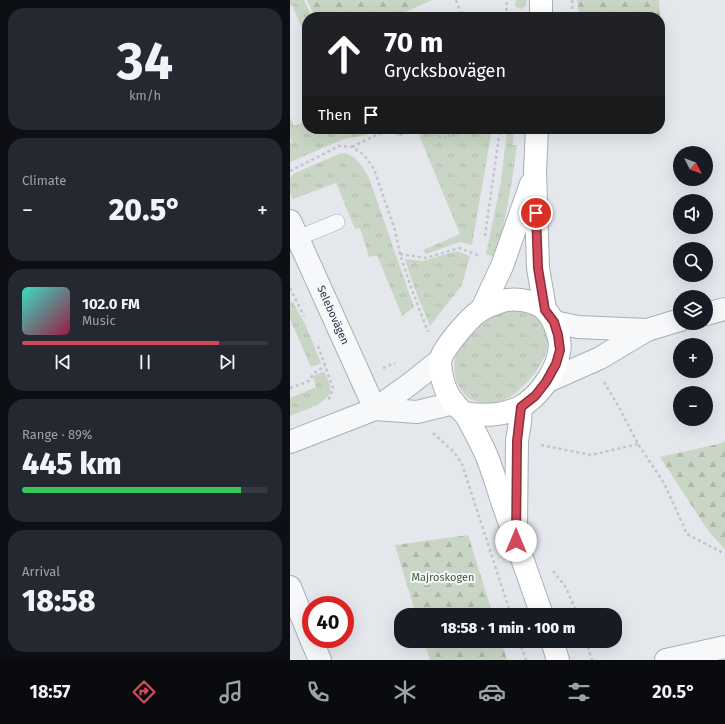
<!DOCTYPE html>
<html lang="en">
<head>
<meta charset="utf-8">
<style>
	body { margin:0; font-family:"Fira Sans",sans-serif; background:#242831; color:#f1f3f6; height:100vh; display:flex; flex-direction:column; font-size:15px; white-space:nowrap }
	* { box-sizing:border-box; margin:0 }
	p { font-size:13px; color:#9ea1a6 }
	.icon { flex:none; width:22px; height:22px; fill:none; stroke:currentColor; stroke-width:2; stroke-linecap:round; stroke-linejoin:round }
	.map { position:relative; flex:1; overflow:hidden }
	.details { display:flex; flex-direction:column; gap:8px; padding:8px; background:#0d0f14; width:290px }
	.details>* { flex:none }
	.banner { position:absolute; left:12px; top:12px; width:363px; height:122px; border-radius:16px; box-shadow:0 4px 16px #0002; background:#202124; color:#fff; overflow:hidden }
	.needle { width:26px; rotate:132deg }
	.buttons { position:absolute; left:383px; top:146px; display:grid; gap:8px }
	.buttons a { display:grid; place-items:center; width:40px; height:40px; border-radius:50%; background:#171b24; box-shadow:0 4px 16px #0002; font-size:20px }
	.speed { position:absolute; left:12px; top:596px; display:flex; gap:8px; font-size:20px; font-weight:700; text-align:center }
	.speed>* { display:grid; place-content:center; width:52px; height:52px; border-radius:50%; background:#171b24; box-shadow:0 4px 16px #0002; line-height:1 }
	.speed .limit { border:6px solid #d22; background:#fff; color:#111 }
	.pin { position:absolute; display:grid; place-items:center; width:34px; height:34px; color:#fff; margin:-17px; border:2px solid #fff; border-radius:50%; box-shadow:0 1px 4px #0007 }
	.me { position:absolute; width:44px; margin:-22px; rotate:0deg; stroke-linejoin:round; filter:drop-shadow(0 0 3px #0008) }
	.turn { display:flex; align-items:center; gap:14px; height:84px; padding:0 16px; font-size:18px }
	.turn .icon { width:52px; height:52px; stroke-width:2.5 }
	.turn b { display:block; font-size:28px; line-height:34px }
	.then { display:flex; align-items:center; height:38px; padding:0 16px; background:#0003; gap:8px; font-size:15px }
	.big { font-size:30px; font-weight:800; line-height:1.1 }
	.details .card { flex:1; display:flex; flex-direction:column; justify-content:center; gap:6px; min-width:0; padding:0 14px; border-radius:16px; background:#242831 }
	.details .dial { align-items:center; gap:0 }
	.dial b { font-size:52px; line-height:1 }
	.song { display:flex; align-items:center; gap:12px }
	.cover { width:48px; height:48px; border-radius:6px; background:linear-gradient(135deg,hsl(170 70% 55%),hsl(340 70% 35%)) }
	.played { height:4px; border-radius:2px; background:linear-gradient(90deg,#d1495b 80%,#363941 80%) }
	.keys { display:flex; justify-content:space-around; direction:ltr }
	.heat { display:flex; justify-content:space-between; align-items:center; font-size:22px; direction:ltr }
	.charge { height:6px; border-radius:3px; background:linear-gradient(90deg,#34c759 89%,#363941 0) }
	.trip { position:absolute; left:104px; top:608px; width:228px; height:40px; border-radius:16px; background:#171b24; box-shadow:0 4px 16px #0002; font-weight:800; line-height:40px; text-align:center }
	.menu { display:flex; height:64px; justify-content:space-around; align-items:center; background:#090b0e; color:#9ea1a6 }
	.menu .icon { width:28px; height:28px }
	.menu .on { color:#d1495b }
	.menu b { font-size:18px; color:#f1f3f6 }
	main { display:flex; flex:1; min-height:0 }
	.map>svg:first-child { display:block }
</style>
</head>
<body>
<main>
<section class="details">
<div class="card dial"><b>34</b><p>km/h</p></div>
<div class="card"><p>Climate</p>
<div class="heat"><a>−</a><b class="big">20.5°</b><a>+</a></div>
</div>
<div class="card">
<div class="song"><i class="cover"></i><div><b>102.0 FM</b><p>Music</p></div></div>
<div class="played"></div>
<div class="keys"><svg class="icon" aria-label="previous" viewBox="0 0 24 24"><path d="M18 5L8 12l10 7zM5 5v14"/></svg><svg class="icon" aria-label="pause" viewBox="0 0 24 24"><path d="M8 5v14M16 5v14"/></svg><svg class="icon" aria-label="next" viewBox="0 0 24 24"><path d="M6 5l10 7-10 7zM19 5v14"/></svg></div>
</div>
<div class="card"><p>Range · 89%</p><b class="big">445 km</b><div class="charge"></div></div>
<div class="card"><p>Arrival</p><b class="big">18:58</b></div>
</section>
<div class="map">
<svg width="435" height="660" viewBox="0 0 435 660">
	<defs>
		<pattern id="grass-tufts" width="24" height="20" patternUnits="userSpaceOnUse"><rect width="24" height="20" fill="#c9d6c5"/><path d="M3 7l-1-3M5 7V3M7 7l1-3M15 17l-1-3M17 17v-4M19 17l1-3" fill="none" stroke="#adb8ab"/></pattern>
		<pattern id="forest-firs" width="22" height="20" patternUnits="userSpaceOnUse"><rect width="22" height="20" fill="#c9d6c5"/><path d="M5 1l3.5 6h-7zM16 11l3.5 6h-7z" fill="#adb8ab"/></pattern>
	</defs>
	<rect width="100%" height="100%" fill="#e4e7ec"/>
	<g fill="url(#grass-tufts)">
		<polygon points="0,0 14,0 22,17 17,17 17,40 2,5 0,6"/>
		<polygon points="226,0 237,0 236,6 231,9 225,6"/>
		<polygon points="0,117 4,126 17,121 17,129 82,129 77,135 54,139 0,162 0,143 2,142 0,137"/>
		<polygon points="92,129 202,129 182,245 170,242 136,254 133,250 170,234 127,130 110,136"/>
		<path d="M 217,129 L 224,129 L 223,145 L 227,145 C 222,183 216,220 205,257 L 196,254 L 211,182 Z"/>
		<path d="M 51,153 C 65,153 73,167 79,178 L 124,307 L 112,316 L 87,255 L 79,257 L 70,228 L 65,229 L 46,183 L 3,199 L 0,193 L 0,178 L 3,174 Z"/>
		<polygon points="167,251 180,256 172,285 140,326 126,292 115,259 133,261"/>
		<polygon points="0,302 3,302 16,326 31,363 21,367 0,319"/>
		<path d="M 226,308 C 232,309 239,310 244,313 C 274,336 250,372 229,390 C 221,397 210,405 199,405 C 195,405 188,402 184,401 C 177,398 173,393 169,387 C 164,378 163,364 166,354 C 172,340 196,314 211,310 C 216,309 222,309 226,308 Z"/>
		<path d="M 34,371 C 36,376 39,381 40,386 C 44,402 12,411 0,416 L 0,398 L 26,387 L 23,376 Z"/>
	</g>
	<g fill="url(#forest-firs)">
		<polygon points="17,0 142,0 104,17 25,17"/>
		<polygon points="287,0 369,0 375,84 370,84 370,17 289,17"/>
		<polygon points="435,441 435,549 419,532 370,457 428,444"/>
		<polygon points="178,535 203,615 126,615 105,545"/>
		<polygon points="134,641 211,641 217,660 140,660"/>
	</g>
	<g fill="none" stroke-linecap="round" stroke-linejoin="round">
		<defs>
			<polyline id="lane" points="8,238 47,222"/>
			<g id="street">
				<polyline points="0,221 85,409"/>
				<polyline points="416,314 435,309"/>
				<polyline points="264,322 288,327 357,330"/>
				<polyline points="256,382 310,358 357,330 390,320"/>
				<polyline points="85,409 127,412 164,403"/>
				<polyline points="0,442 85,409 120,384 150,360"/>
				<polyline points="0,587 21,639"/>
				<polyline points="21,639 30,660"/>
				<polyline points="376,660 435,647"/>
			</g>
			<g id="secondary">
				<polyline points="251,17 251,0"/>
				<polyline points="247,129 245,171 248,268 255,309"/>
				<polyline points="192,309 212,266 241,184"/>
				<path d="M 174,413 C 193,416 213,416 230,407 C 249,397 266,372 269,352 C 272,340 264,318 255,310 C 244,299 220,297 207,303 C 202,305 197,306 193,309 C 182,314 150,351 150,362 C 151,378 155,393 165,404 C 169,409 174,412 177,417 C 183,428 189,439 194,450 C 202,467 207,486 213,504 C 226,541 239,578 252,615"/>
				<polyline points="226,525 227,441 230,422 231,407"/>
				<polyline points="262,641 268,660"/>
			</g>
		</defs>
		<use href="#lane" stroke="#a9aeb7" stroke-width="16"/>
		<use href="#street" stroke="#a9aeb7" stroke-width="24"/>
		<use href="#secondary" stroke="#a9aeb7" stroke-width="24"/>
		<g stroke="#c2c5cb" stroke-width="2.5" stroke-dasharray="3 3" stroke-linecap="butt">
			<polyline points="166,0 172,17"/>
			<polyline points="282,0 283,17"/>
			<polyline points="216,17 217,0"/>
			<polyline points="132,129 153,138 185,129"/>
			<polyline points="62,147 88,134 116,129"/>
			<polyline points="0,171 49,146 62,147 74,155 84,169 105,230 110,254 122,290 138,332"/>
			<polyline points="195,236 210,129"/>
			<polyline points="110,254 136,258 169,248 190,256"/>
			<polyline points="0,288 14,316"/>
			<polyline points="28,346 43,388 38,401"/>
			<polyline points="93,368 105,363"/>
			<polyline points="314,382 330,409 348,444 374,483 397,534 435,554"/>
			<polyline points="0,388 19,381 24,373 35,366"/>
			<polyline points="143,433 164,452 172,464 221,615"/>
			<polyline points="251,445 301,455 348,444"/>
			<polyline points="263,571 275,586 288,615"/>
			<polyline points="229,641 236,660"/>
			<polyline points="296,641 302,660"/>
		</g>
		<use href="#lane" stroke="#f7f8fa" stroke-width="15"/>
		<use href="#street" stroke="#f7f8fa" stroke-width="22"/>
		<use href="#secondary" stroke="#fff" stroke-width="22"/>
	</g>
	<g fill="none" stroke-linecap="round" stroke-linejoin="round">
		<defs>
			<polyline id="route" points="226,541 227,441 231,407 245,396 256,382 266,364 270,350 268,335 264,322 255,310 248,268 246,213"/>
		</defs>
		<use href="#route" stroke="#882f3b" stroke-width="10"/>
		<use href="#route" stroke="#d1495b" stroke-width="7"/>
	</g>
	<g text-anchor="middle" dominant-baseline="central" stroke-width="4" stroke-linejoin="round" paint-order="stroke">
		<g font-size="11" fill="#2b3445" stroke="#f4f6f9">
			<text transform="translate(43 315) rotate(66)">Selebovägen</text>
		</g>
		<g font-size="11" fill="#3f6138" stroke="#f4f6f9">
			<text x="153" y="577">Majroskogen</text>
		</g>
	</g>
</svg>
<div class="buttons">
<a><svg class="needle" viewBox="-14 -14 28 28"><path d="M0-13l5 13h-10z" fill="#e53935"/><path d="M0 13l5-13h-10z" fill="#9ea1a6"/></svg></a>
<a><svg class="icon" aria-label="sound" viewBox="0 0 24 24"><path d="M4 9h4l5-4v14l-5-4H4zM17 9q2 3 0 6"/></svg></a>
<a><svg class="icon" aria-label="search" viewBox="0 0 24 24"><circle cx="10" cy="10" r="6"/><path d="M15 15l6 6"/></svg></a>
<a><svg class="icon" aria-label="layers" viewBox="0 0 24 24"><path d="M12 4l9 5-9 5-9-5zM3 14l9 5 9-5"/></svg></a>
<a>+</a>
<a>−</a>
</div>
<div class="speed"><div class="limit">40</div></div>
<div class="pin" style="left:246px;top:213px;background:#d93025"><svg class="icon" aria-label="arrive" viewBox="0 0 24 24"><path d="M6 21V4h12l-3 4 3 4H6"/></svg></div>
<svg class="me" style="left:226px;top:541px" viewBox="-20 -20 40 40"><circle r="19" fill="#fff"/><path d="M0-13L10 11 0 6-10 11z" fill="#d1495b"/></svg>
<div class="trip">18:58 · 1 min · 100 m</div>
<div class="banner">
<div class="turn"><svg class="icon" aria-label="ahead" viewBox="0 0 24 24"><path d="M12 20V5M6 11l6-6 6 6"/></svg><div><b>70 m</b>Grycksbovägen</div></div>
<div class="then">Then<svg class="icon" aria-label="arrive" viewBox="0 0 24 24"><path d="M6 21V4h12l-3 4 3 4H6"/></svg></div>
</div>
</div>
</main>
<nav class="menu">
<b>18:57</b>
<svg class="icon on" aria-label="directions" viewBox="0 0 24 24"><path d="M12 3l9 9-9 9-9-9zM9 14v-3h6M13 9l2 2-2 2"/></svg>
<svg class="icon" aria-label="music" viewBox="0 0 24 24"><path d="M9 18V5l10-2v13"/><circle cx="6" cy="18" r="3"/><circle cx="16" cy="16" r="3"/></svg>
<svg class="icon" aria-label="phone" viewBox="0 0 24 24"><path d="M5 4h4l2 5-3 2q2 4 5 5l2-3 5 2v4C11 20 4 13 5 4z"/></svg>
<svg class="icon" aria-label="climate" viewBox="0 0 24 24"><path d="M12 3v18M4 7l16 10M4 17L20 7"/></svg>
<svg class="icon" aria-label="car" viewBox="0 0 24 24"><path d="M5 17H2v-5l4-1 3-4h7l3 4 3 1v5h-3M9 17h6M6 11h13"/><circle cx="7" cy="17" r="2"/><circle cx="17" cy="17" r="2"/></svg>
<svg class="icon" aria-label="filters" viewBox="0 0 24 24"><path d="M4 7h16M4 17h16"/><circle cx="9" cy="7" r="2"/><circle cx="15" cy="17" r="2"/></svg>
<b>20.5°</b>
</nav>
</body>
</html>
